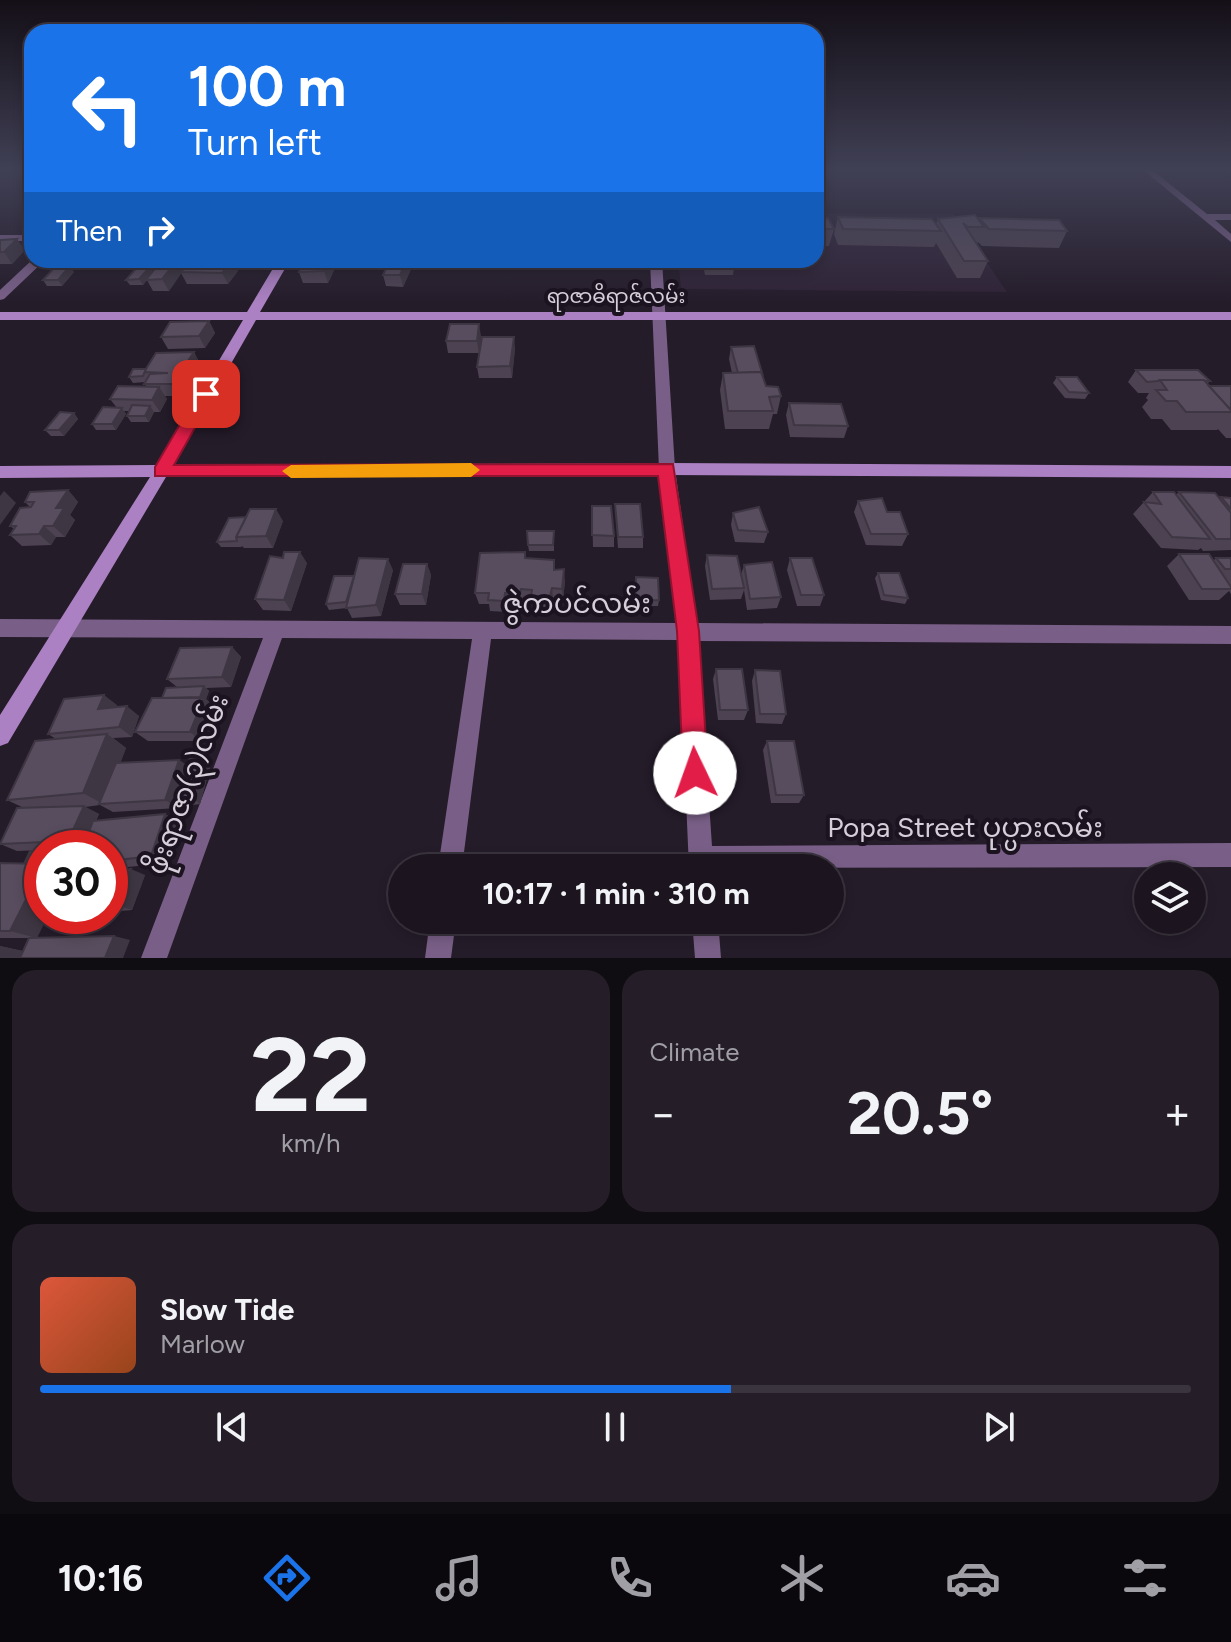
<!DOCTYPE html>
<html lang="en">
<head>
<meta charset="utf-8">
<style>
	body { margin:0; font-family:Figtree,"Noto Sans Myanmar",sans-serif; background:#251e29; color:#f1f3f6; height:100vh; display:flex; flex-direction:column; font-size:30px; white-space:nowrap }
	* { box-sizing:border-box; margin:0 }
	p { font-size:26px; color:#a09fa5 }
	.icon { flex:none; width:44px; height:44px; fill:none; stroke:currentColor; stroke-width:2; stroke-linecap:round; stroke-linejoin:round }
	.map { position:relative; height:958px; overflow:hidden }
	.drawer { display:flex; flex-direction:column; gap:12px; padding:12px; background:#0f0c12; flex:1 }
	.drawer>* { flex:none }
	.hud { position:absolute; left:24px; top:24px; width:800px; height:244px; border-radius:24px; box-shadow:0 4px 12px #0003,0 0 0 2px #3a343e; background:#1a73e8; color:#fff; overflow:hidden }
	.fabs { position:absolute; left:1134px; top:862px; display:grid; gap:16px }
	.fabs a { display:grid; place-items:center; width:72px; height:72px; border-radius:50%; background:#1c1520; box-shadow:0 4px 12px #0003,0 0 0 2px #3a343e; font-size:40px }
	.speed { position:absolute; left:24px; top:830px; display:flex; gap:16px; font-size:40px; font-weight:700; text-align:center }
	.speed>* { display:grid; place-content:center; width:104px; height:104px; border-radius:50%; background:#1c1520; box-shadow:0 4px 12px #0003,0 0 0 2px #3a343e; line-height:1 }
	.speed .limit { border:12px solid #d22; background:#fff; color:#111 }
	.pin { position:absolute; display:grid; place-items:center; width:68px; height:68px; color:#fff; margin:-34px; border-radius:16px; box-shadow:0 4px 12px #0006 }
	.me { position:absolute; width:88px; margin:-44px; rotate:357deg; stroke-linejoin:round; filter:drop-shadow(0 0 6px #0008) }
	.turn { display:flex; align-items:center; gap:28px; height:168px; padding:0 32px; font-size:36px }
	.turn .icon { width:104px; height:104px; stroke-width:2.5 }
	.turn b { display:block; font-size:56px; line-height:68px }
	.then { display:flex; align-items:center; height:76px; padding:0 32px; background:#0003; gap:16px; font-size:30px }
	.big { font-size:60px; font-weight:700; line-height:1.1 }
	.drawer .widget { flex:1; display:flex; flex-direction:column; justify-content:center; gap:12px; min-width:0; padding:0 28px; border-radius:24px; background:#251e29 }
	.drawer .dial { align-items:center; gap:0 }
	.dial b { font-size:104px; line-height:1 }
	.song { display:flex; align-items:center; gap:24px }
	.cover { width:96px; height:96px; border-radius:12px; background:linear-gradient(135deg,hsl(10 70% 55%),hsl(20 70% 35%)) }
	.played { height:8px; border-radius:4px; background:linear-gradient(90deg,#1a73e8 60%,#3a343e 60%) }
	.keys { display:flex; justify-content:space-around; direction:ltr }
	.heat { display:flex; justify-content:space-between; align-items:center; font-size:44px; direction:ltr }
	.drawer .tiles { flex:1; display:grid; gap:12px; grid-template-columns:1fr 1fr }
	.widget:last-child { grid-column:span 2 }
	.trip { position:absolute; left:388px; top:854px; width:456px; height:80px; border-radius:40px; background:#1c1520; box-shadow:0 4px 12px #0003,0 0 0 2px #3a343e; font-weight:700; line-height:80px; text-align:center }
	.menu { display:flex; height:128px; justify-content:space-around; align-items:center; background:#0b080d; color:#a09fa5 }
	.menu .icon { width:56px; height:56px }
	.menu .on { color:#1a73e8 }
	.menu b { font-size:36px; color:#f1f3f6 }
	.map>svg:first-child { display:block }
</style>
</head>
<body>
<div class="map">
<svg width="1231" height="958" viewBox="0 0 1231 958">
	<rect width="100%" height="100%" fill="#251c2a"/>
	<polygon fill="#2f2336" points="816,213 954,214 1007,292 681,289 678,260 816,260"/>
	<g fill="none" stroke-linecap="round" stroke-linejoin="round">
		<g fill="#795f87" fill-rule="evenodd">
			<polygon points="1142,169 1151,169 1207,214 1231,214 1231,220 1215,220 1231,234 1231,242"/>
			<rect x="0" y="235" width="32" height="6"/>
			<polygon points="32,260 45,260 4,299 0,300 0,290"/>
			<polygon points="650,260 662,260 675,469 697,623 1231,626 1231,644 698,641 712,846 1231,843 1231,867 689,868 679,640 491,639 462,868 438,868 472,639 282,638 167,958 141,958 263,638 0,637 0,619 677,623 659,469"/>
			<polygon points="430,920 456,920 451,958 425,958"/>
			<polygon points="692,920 718,920 721,958 695,958"/>
		</g>
		<polygon fill="#ac81c3" fill-rule="evenodd" points="278,260 290,260 260,312 1231,312 1231,320 256,320 173,465 667,463 1231,466 1231,478 667,475 166,477 8,743 0,746 0,715 150,477 0,478 0,466 157,465 243,320 0,320 0,312 247,312"/>
	</g>
	<g fill="#4c4251">
		<polygon points="838,217 936,224 938,219 978,219 979,218 1067,231 1059,248 982,246 978,242 977,244 988,261 980,278 957,278 936,243 934,247 838,245 834,234"/>
		<polygon points="816,218 834,229 829,246 816,246"/>
		<polygon points="0,240 25,250 12,264 0,264"/>
		<polygon points="41,260 68,260 65,264 44,264"/>
		<polygon points="125,260 148,260 145,264 128,264"/>
		<polygon points="702,260 735,260 733,275 705,275"/>
		<polygon points="336,266 328,283 303,283 299,272"/>
		<polygon points="150,267 153,272 183,270 238,271 228,284 187,284 181,273 169,291 153,291 147,280 143,285 130,285 126,280"/>
		<polygon points="412,267 403,287 386,286 383,275"/>
		<polygon points="74,272 62,286 47,286 43,280"/>
		<polygon points="209,321 215,333 205,348 168,349 161,337"/>
		<polygon points="481,336 479,353 448,353 446,341"/>
		<polygon points="731,347 766,386 781,396 777,414 773,414 769,429 725,429 720,390 723,373 732,373 729,359"/>
		<polygon points="515,348 512,378 479,378 477,367"/>
		<polygon points="194,352 200,364 191,379 194,385 187,396 165,396 167,399 160,412 154,412 149,422 131,422 127,416 129,411 124,411 126,414 116,430 96,430 92,424 117,408 110,399 146,386 144,384 145,382 133,383 129,377 146,369"/>
		<polygon points="1136,370 1210,381 1207,384 1209,386 1231,386 1231,438 1226,438 1218,429 1217,430 1171,430 1162,419 1151,419 1142,407 1148,400 1146,398 1149,393 1138,393 1128,382"/>
		<polygon points="1057,377 1089,393 1085,399 1065,398 1053,383"/>
		<polygon points="789,403 848,426 844,438 790,437 786,415"/>
		<polygon points="74,413 78,419 64,436 51,436 45,430"/>
		<polygon points="68,490 78,502 70,515 75,520 65,537 56,537 51,545 22,546 10,535 14,529 10,526 30,507 25,502"/>
		<polygon points="1153,492 1176,495 1179,492 1220,499 1221,497 1231,498 1231,550 1203,551 1201,548 1198,550 1161,548 1133,514"/>
		<polygon points="858,501 887,512 908,534 902,546 866,545 854,512"/>
		<polygon points="615,504 643,537 643,548 618,548"/>
		<polygon points="592,506 614,536 614,547 593,547"/>
		<polygon points="733,513 768,532 764,543 735,542 731,525"/>
		<polygon points="283,521 273,548 244,548 242,546 241,547 221,547 217,542"/>
		<polygon points="554,531 554,551 529,551 528,545"/>
		<polygon points="525,552 526,558 554,560 555,570 565,581 563,600 553,599 552,607 533,607 532,601 523,600 522,605 508,604 507,612 490,611 489,604 479,604 475,593"/>
		<polygon points="1179,554 1213,561 1216,558 1231,558 1231,594 1229,591 1219,600 1189,600 1167,566"/>
		<polygon points="707,555 741,575 744,565 781,597 777,608 747,610 744,590 741,599 710,600 705,566"/>
		<polygon points="283,558 307,563 291,611 263,610 255,599"/>
		<polygon points="790,558 824,595 820,606 797,606 787,570"/>
		<polygon points="427,564 431,575 426,605 400,605 395,594"/>
		<polygon points="393,570 381,616 352,618 347,608 329,610 326,604 354,577"/>
		<polygon points="878,573 908,598 905,604 881,600 875,578"/>
		<polygon points="636,577 659,600 658,606 635,606"/>
		<polygon points="232,647 241,657 231,687 206,688 209,691 206,699 215,708 201,741 148,741 135,732 162,698 177,687 167,679"/>
		<polygon points="716,669 748,710 744,720 718,720 713,679"/>
		<polygon points="755,670 786,714 782,724 756,723 752,681"/>
		<polygon points="117,705 116,707 139,716 132,737 113,738 126,748 120,763 179,760 188,766 206,756 212,760 200,804 184,806 179,803 178,808 113,812 100,805 85,807 99,814 96,821 165,814 178,822 165,863 110,869 110,848 42,848 42,850 17,851 0,844 24,808 7,800 56,739 48,734"/>
		<polygon points="767,741 804,795 799,803 771,803 763,750"/>
		<polygon points="0,863 38,937 130,940 0,958 0,946 23,951 29,938 0,938"/>
		<polygon points="110,871 145,875 132,910 110,912"/>
	</g>
	<g fill="#3e3642">
		<polygon points="17,239 25,250 12,264 4,252"/>
		<polygon points="177,260 183,271 169,291 162,279"/>
		<polygon points="232,260 238,271 228,284 222,273"/>
		<polygon points="329,260 334,260 336,266 328,283 324,271"/>
		<polygon points="407,260 410,260 412,267 403,287 400,275"/>
		<polygon points="70,266 74,272 62,286 58,280"/>
		<polygon points="150,267 153,272 143,285 139,279"/>
		<polygon points="209,321 215,333 205,348 199,336"/>
		<polygon points="479,324 481,336 479,353 477,341"/>
		<polygon points="514,337 515,348 512,378 510,366"/>
		<polygon points="194,352 200,364 191,379 194,385 187,396 180,384 180,373"/>
		<polygon points="159,387 167,399 160,412 152,400"/>
		<polygon points="150,406 154,412 149,422 145,416"/>
		<polygon points="122,408 126,414 116,430 112,424"/>
		<polygon points="74,413 78,419 64,436 59,430"/>
		<polygon points="68,490 78,502 70,515 75,520 65,537 53,526 56,508"/>
		<polygon points="4,491 16,503 0,525 0,496"/>
		<polygon points="276,509 283,521 273,548 266,536"/>
		<polygon points="44,526 56,537 51,545 39,534"/>
		<polygon points="300,552 307,563 291,611 284,600"/>
		<polygon points="388,559 393,570 381,616 376,605"/>
		<polygon points="427,564 431,575 426,605 422,594"/>
		<polygon points="564,569 565,581 563,600 562,589"/>
		<polygon points="552,588 553,599 552,607 550,596"/>
		<polygon points="505,593 508,604 507,612 504,601"/>
		<polygon points="232,647 241,657 231,687 222,677"/>
		<polygon points="204,686 209,691 206,699 215,708 201,741 190,732 204,700 200,697"/>
		<polygon points="104,695 117,705 111,719 98,709"/>
		<polygon points="127,706 139,716 132,737 119,727"/>
		<polygon points="107,734 126,748 105,805 83,793"/>
		<polygon points="206,756 212,760 200,804 195,800"/>
		<polygon points="179,760 191,768 178,808 165,800"/>
		<polygon points="84,806 99,814 83,848 68,841"/>
		<polygon points="165,814 178,822 165,863 151,856"/>
		<polygon points="42,868 42,916 48,916 37,938 10,931"/>
		<polygon points="131,869 145,875 132,910 117,905"/>
		<polygon points="114,936 130,940 123,958 105,958"/>
		<polygon points="0,946 26,952 23,958 0,958"/>
	</g>
	<g fill="#584d5e" stroke="#3e3642" stroke-width="2">
		<polygon points="975,215 984,227 968,227 963,223 988,261 964,261 938,219"/>
		<polygon points="838,217 932,219 941,231 843,229"/>
		<polygon points="816,218 828,218 834,229 816,229"/>
		<polygon points="979,218 1059,220 1067,231 989,229"/>
		<polygon points="17,239 4,252 0,252 0,240"/>
		<polygon points="162,260 177,260 162,279 146,280"/>
		<polygon points="191,260 232,260 222,273 181,272"/>
		<polygon points="305,260 329,260 324,271 299,272"/>
		<polygon points="390,260 407,260 400,275 383,275"/>
		<polygon points="70,266 58,280 43,280 55,267"/>
		<polygon points="137,267 150,267 139,279 126,280"/>
		<polygon points="209,321 199,336 161,337 170,322"/>
		<polygon points="450,324 479,324 477,341 446,341"/>
		<polygon points="482,337 514,337 510,366 477,367"/>
		<polygon points="754,346 763,376 761,372 738,373 731,347"/>
		<polygon points="194,352 180,373 187,373 180,384 144,384 150,374 168,373 144,372 156,353"/>
		<polygon points="133,369 146,369 143,376 129,377"/>
		<polygon points="1136,370 1198,370 1210,381 1160,380 1158,381 1147,382"/>
		<polygon points="761,372 766,386 778,387 781,396 769,397 773,411 728,411 723,373"/>
		<polygon points="1057,377 1077,377 1089,393 1069,392"/>
		<polygon points="1160,380 1204,380 1231,410 1231,412 1186,412 1177,401 1166,401 1156,390 1167,390"/>
		<polygon points="118,386 159,387 152,400 110,399"/>
		<polygon points="1209,386 1231,386 1231,410"/>
		<polygon points="789,403 841,404 848,426 794,425"/>
		<polygon points="132,405 150,406 145,416 127,416"/>
		<polygon points="103,407 122,408 112,424 92,424"/>
		<polygon points="60,412 74,413 59,430 45,430"/>
		<polygon points="68,490 56,508 64,508 53,526 44,526 39,534 10,535 16,526 10,526 20,508 31,507 34,502 25,502 30,492"/>
		<polygon points="1153,492 1174,492 1210,539 1172,537 1144,502 1161,504"/>
		<polygon points="1179,492 1215,493 1231,513 1231,539 1216,539"/>
		<polygon points="1221,497 1231,498 1231,509"/>
		<polygon points="882,498 887,512 900,512 908,534 871,534 858,501"/>
		<polygon points="615,504 640,504 643,537 618,537"/>
		<polygon points="592,506 611,506 614,536 592,535"/>
		<polygon points="759,507 768,532 738,530 733,513"/>
		<polygon points="250,509 276,509 266,536 236,537"/>
		<polygon points="246,517 236,537 237,541 217,542 229,518"/>
		<polygon points="527,531 554,531 553,545 528,545"/>
		<polygon points="284,552 300,552 284,600 255,599 270,556 283,558"/>
		<polygon points="525,552 525,558 554,560 554,570 564,569 562,589 552,588 550,596 531,596 532,590 521,589 520,594 505,593 504,601 488,600 489,593 475,593 480,553"/>
		<polygon points="1179,554 1209,554 1231,587 1231,589 1202,589"/>
		<polygon points="707,555 737,556 744,588 712,589"/>
		<polygon points="359,558 388,559 376,605 346,608"/>
		<polygon points="790,558 812,558 824,595 801,595"/>
		<polygon points="1216,558 1231,558 1231,569 1225,569"/>
		<polygon points="772,562 781,597 750,599 744,565"/>
		<polygon points="403,564 427,564 422,594 395,594"/>
		<polygon points="878,573 899,573 908,598 884,595"/>
		<polygon points="334,576 354,576 346,602 326,604"/>
		<polygon points="636,577 658,578 659,600 635,601"/>
		<polygon points="232,647 222,677 167,679 180,648"/>
		<polygon points="716,669 742,669 748,710 720,710"/>
		<polygon points="755,670 780,671 786,714 760,714"/>
		<polygon points="204,686 200,697 162,698 166,688"/>
		<polygon points="104,695 98,709 127,706 119,727 48,734 64,699"/>
		<polygon points="152,698 204,698 190,732 135,732"/>
		<polygon points="107,734 83,793 7,800 35,741"/>
		<polygon points="767,741 794,741 804,795 776,795"/>
		<polygon points="206,756 195,800 178,803 190,758"/>
		<polygon points="179,760 165,800 99,804 116,763"/>
		<polygon points="84,806 68,841 0,844 17,808"/>
		<polygon points="165,814 151,856 110,861 110,848 83,848 93,821"/>
		<polygon points="30,851 42,851 42,864 24,864"/>
		<polygon points="0,863 42,864 42,868 10,931 0,931"/>
		<polygon points="131,869 117,905 110,905 110,871"/>
		<polygon points="114,936 105,958 20,958 29,938"/>
	</g>
	<linearGradient id="sky" x2="0" y2="1"><stop stop-color="#140f17"/><stop offset="0.56" stop-color="#404055"/><stop offset="1" stop-color="#404055" stop-opacity="0"/></linearGradient>
	<rect width="1231" height="303" fill="url(#sky)"/>
	<polygon fill="#e11d48" stroke="#92132f" stroke-width="2" points="206,388 214,394 174,465 673,464 699,631 708,773 704,782 695,786 686,782 683,773 677,631 658,476 155,476 155,467 200,390"/>
	<polygon fill="#f59e0b" points="471,463 480,470 471,477 291,478 282,471 291,465"/>
	<g text-anchor="middle" dominant-baseline="central" stroke-width="8" stroke-linejoin="round" paint-order="stroke">
		<g font-size="20" fill="#d6cfd9" stroke="#1c1321">
			<text x="616" y="296">ရာဇာဓိရာဇ်လမ်း</text>
		</g>
		<g font-size="28" fill="#d6cfd9" stroke="#1c1321">
			<text x="577" y="603">ဇွဲကပင်လမ်း</text>
			<text transform="translate(187 784) rotate(-70)">ဖိုးရာဇာ(၃)လမ်း</text>
			<text x="965" y="827">Popa Street ပုပ္ပားလမ်း</text>
		</g>
	</g>
</svg>
<div class="fabs">
<a><svg class="icon" aria-label="layers" viewBox="0 0 24 24"><path d="M12 4l9 5-9 5-9-5zM3 14l9 5 9-5"/></svg></a>
</div>
<div class="speed"><div class="limit">30</div></div>
<div class="pin" style="left:206px;top:394px;background:#d93025"><svg class="icon" aria-label="arrive" viewBox="0 0 24 24"><path d="M6 21V4h12l-3 4 3 4H6"/></svg></div>
<svg class="me" style="left:695px;top:773px" viewBox="-20 -20 40 40"><circle r="19" fill="#fff"/><path d="M0-13L10 11 0 6-10 11z" fill="#e11d48"/></svg>
<div class="trip">10:17 · 1 min · 310 m</div>
<div class="hud">
<div class="turn"><svg class="icon" aria-label="left" viewBox="0 0 24 24"><path d="M17 20v-9H6M10 6l-5 5 5 5"/></svg><div><b>100 m</b>Turn left</div></div>
<div class="then">Then<svg class="icon" aria-label="right" viewBox="0 0 24 24"><path d="M7 20v-9h11M14 6l5 5-5 5"/></svg></div>
</div>
</div>
<section class="drawer">
<div class="tiles">
<div class="widget dial"><b>22</b><p>km/h</p></div>
<div class="widget"><p>Climate</p>
<div class="heat"><a>−</a><b class="big">20.5°</b><a>+</a></div>
</div>
<div class="widget">
<div class="song"><i class="cover"></i><div><b>Slow Tide</b><p>Marlow</p></div></div>
<div class="played"></div>
<div class="keys"><svg class="icon" aria-label="previous" viewBox="0 0 24 24"><path d="M18 5L8 12l10 7zM5 5v14"/></svg><svg class="icon" aria-label="pause" viewBox="0 0 24 24"><path d="M8 5v14M16 5v14"/></svg><svg class="icon" aria-label="next" viewBox="0 0 24 24"><path d="M6 5l10 7-10 7zM19 5v14"/></svg></div>
</div>
</div>
</section>
<nav class="menu">
<b>10:16</b>
<svg class="icon on" aria-label="directions" viewBox="0 0 24 24"><path d="M12 3l9 9-9 9-9-9zM9 14v-3h6M13 9l2 2-2 2"/></svg>
<svg class="icon" aria-label="music" viewBox="0 0 24 24"><path d="M9 18V5l10-2v13"/><circle cx="6" cy="18" r="3"/><circle cx="16" cy="16" r="3"/></svg>
<svg class="icon" aria-label="phone" viewBox="0 0 24 24"><path d="M5 4h4l2 5-3 2q2 4 5 5l2-3 5 2v4C11 20 4 13 5 4z"/></svg>
<svg class="icon" aria-label="climate" viewBox="0 0 24 24"><path d="M12 3v18M4 7l16 10M4 17L20 7"/></svg>
<svg class="icon" aria-label="car" viewBox="0 0 24 24"><path d="M5 17H2v-5l4-1 3-4h7l3 4 3 1v5h-3M9 17h6M6 11h13"/><circle cx="7" cy="17" r="2"/><circle cx="17" cy="17" r="2"/></svg>
<svg class="icon" aria-label="filters" viewBox="0 0 24 24"><path d="M4 7h16M4 17h16"/><circle cx="9" cy="7" r="2"/><circle cx="15" cy="17" r="2"/></svg>
</nav>
</body>
</html>
